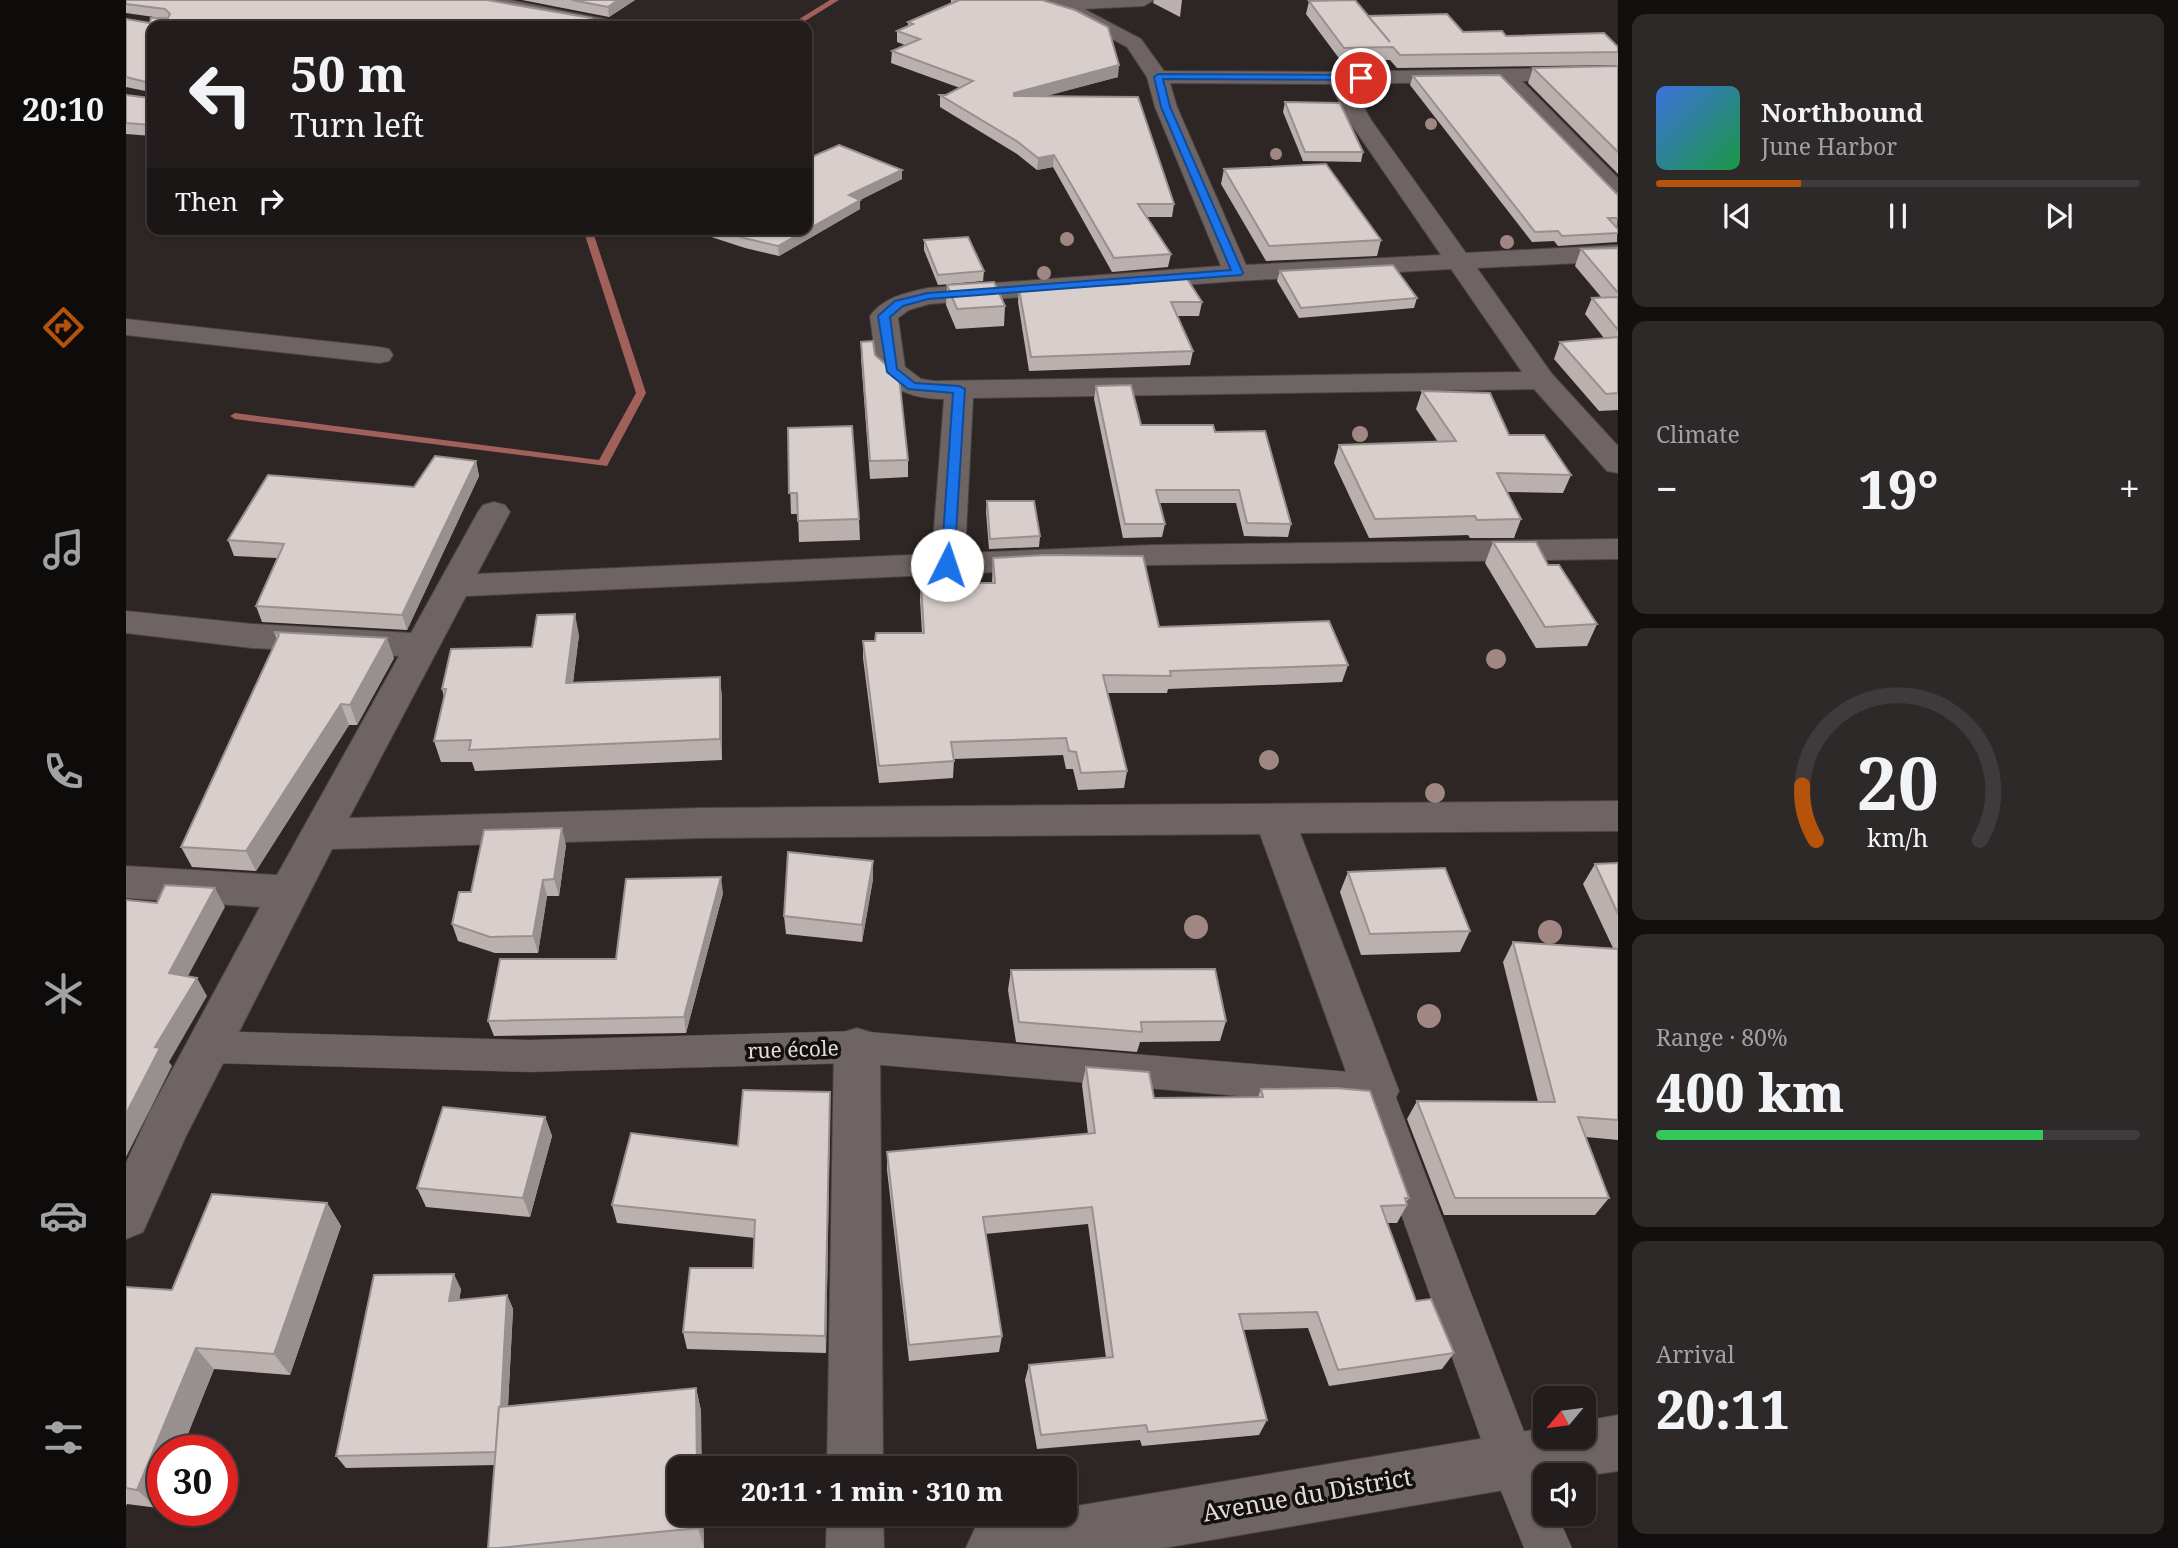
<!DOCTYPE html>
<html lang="en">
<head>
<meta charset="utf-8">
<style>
	body { margin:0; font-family:"Noto Serif",serif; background:#2e2929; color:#f1f3f6; height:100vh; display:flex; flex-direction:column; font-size:26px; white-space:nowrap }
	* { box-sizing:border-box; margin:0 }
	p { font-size:23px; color:#a2a1a3 }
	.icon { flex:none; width:38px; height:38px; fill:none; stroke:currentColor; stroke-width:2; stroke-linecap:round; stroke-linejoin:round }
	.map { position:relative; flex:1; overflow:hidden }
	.details { display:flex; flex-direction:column; gap:14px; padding:14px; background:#130f0f; width:560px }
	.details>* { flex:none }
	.top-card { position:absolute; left:21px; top:21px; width:665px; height:214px; border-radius:14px; box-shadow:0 2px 5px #0004,0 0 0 2px #3f3a3b; background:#221c1c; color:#f1f3f6; overflow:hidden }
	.needle { width:46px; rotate:241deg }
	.tools { position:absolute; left:1407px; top:1386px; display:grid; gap:14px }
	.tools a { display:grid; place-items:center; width:63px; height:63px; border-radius:14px; background:#221c1c; box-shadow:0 2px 5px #0004,0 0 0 2px #3f3a3b; font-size:35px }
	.speed { position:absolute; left:21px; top:1435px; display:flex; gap:14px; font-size:35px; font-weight:700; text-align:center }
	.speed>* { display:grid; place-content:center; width:91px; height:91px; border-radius:50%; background:#221c1c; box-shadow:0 2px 5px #0004,0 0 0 2px #3f3a3b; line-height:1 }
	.speed .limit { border:10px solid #d22; background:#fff; color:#111 }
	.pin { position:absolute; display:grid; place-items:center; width:60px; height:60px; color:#fff; margin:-30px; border:4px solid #fff; border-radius:50%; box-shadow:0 2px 7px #0007 }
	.me { position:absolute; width:77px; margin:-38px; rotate:4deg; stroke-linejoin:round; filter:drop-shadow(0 0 5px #0008) }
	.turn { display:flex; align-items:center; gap:24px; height:147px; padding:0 28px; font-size:32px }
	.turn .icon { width:91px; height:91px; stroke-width:2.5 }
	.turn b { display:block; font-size:49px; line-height:60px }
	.then { display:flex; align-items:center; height:66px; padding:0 28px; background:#0003; gap:14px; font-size:26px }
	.big { font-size:52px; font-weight:800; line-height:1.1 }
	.details .card { flex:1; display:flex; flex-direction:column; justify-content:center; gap:10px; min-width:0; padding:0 24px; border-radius:14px; background:#2e2929 }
	.details .dial { align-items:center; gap:0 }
	.dial svg { height:182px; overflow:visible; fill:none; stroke:#3f3a3b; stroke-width:7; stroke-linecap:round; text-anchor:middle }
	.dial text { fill:#f1f3f6; stroke:none }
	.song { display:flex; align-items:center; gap:21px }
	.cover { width:84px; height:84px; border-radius:10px; background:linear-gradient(135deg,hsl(220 70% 55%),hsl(140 70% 35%)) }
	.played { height:7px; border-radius:4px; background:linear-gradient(90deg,#b45309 30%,#3f3a3b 30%) }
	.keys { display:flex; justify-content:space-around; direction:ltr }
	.heat { display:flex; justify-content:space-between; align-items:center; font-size:38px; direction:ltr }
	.charge { height:10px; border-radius:5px; background:linear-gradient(90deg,#34c759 80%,#3f3a3b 0) }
	.trip { position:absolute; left:541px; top:1456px; width:410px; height:70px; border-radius:14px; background:#221c1c; box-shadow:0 2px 5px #0004,0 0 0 2px #3f3a3b; font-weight:800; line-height:70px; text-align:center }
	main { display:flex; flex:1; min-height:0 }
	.tabs { display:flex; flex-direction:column; width:126px; justify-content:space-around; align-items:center; background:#0e0b0b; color:#a2a1a3 }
	.tabs .icon { width:49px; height:49px }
	.tabs .on { color:#b45309 }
	.tabs b { font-size:32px; color:#f1f3f6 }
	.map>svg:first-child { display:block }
</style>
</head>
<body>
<main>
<nav class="tabs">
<b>20:10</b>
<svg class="icon on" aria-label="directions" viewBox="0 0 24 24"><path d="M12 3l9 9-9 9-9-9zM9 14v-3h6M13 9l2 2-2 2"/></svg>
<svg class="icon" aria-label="music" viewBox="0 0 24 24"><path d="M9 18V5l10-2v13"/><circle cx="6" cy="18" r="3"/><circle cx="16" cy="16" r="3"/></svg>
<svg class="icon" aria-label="phone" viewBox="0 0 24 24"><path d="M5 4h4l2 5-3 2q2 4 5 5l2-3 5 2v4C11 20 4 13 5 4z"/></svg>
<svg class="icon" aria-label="climate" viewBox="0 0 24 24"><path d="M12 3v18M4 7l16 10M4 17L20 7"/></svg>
<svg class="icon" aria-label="car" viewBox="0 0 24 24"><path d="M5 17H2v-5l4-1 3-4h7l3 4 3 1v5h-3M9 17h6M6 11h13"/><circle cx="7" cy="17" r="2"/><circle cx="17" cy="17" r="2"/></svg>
<svg class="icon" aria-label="filters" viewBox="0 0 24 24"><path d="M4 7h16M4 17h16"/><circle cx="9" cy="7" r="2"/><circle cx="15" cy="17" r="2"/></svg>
</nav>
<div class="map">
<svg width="1492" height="1548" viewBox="0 0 1492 1548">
	<rect width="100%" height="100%" fill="#2e2625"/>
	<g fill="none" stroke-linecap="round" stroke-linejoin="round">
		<g fill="#a16059" fill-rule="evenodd">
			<polygon points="704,0 713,0 671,26 662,26"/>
			<polygon points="457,229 466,229 520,393 481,466 109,419 104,416 109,413 473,460 510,393"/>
		</g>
		<defs>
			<polygon id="pedestrian" points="83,1031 404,1040 731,1031 1250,1074 1263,1079 1419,1486 1419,1514 1431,1514 1446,1548 1398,1548 1362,1459 1237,1107 731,1063 404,1072 83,1063 70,1058 64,1047 70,1036"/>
			<g id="minor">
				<polygon points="344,0 383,0 483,20 490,22 493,26 455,26 354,6"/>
				<path d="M 898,0 L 1028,0 L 1018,6 L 958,9 L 1015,39 L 1038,71 L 1211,72 L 1492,67 L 1492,79 L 1396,81 L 1492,178 L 1492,199 L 1483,197 L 1372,81 L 1225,84 L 1245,120 L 1340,253 L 1492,245 L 1492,261 L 1351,268 L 1426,374 L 1492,446 L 1492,473 L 1481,471 L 1408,389 L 847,398 L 839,553 L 1027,545 L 1492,539 L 1492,559 L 1027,565 L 340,596 L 223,818 L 575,808 L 1492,801 L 1492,831 L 1174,833 L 1273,1091 L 1266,1105 L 1250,1111 L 1234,1105 L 1227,1091 L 1134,834 L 575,838 L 206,849 L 60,1136 L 17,1232 L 0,1239 L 0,1163 L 24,1111 L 134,907 L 0,898 L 0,866 L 151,875 L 273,656 L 126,648 L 0,633 L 0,611 L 126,624 L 285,633 L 352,512 L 357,505 L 368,502 L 379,505 L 384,512 L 351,574 L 806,554 L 818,399 C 792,399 766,392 751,370 L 744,316 C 758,297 780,293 802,288 L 1095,266 L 1029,107 L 1021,77 L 1001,47 L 949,19 L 901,4 ZM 1044,83 L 1204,84 L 1223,121 L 1315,255 L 1120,265 L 1051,107 ZM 1325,269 L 1396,372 L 808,381 L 795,379 L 779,367 L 772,318 L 783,310 L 803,304 L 1111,281 Z"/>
				<polygon points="0,319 253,347 263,349 267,355 263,361 253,363 0,335"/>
				<polygon points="731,1028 747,1033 754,1047 757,1468 701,1468 708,1047 715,1033"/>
				<polygon points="701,1514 757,1514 758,1548 700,1548"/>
			</g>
			<path id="tertiary" d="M 1492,1415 L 1492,1471 L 1458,1476 L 1419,1475 L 1419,1483 L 1038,1548 L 840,1548 L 849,1528 C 878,1515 906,1514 938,1514 L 938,1508 L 1419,1428 L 1419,1437 L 1458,1437 L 1458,1421 Z"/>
		</defs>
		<use href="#pedestrian" stroke="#4b4443" stroke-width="1"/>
		<use href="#minor" stroke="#4b4443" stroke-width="2"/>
		<use href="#tertiary" stroke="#4b4443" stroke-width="2"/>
		<use href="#pedestrian" fill="#6d6463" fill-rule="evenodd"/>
		<use href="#minor" fill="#6d6463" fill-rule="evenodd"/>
		<use href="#tertiary" fill="#6d6463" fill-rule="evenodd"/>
	</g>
	<g fill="#a08783">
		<circle cx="1305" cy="124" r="6"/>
		<circle cx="1150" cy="154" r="6"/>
		<circle cx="941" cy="239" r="7"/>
		<circle cx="1381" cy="242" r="7"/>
		<circle cx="918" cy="273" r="7"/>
		<circle cx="1234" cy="434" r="8"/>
		<circle cx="1370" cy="659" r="10"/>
		<circle cx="1143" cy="760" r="10"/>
		<circle cx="1309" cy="793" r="10"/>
		<circle cx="1070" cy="927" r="12"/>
		<circle cx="1424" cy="932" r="12"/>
		<circle cx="1303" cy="1016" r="12"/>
	</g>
	<g fill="#bab1af">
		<polygon points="0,0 465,18 466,26 26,26 26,136 0,134 0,95 24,98 24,92 0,87 0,19 24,23 35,18 0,13"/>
		<polygon points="396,0 509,0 483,17"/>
		<polygon points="825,0 916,0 992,77 918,96 1048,204 1046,217 1020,217 1045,254 1042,267 986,272 927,167 911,170 891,154 814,107 814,95 820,95 834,88 765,63 766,51 779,45 771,42 771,31 782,26 782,22 825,4"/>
		<polygon points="1028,0 1056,0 1054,17 1027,3"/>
		<polygon points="1183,1 1242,17 1337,32 1492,47 1492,65 1271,68 1264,60 1215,61 1180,14"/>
		<polygon points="1492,66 1492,174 1402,83 1407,68"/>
		<polygon points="1287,76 1492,195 1491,242 1432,246 1428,241 1406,242 1284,85"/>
		<polygon points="1159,102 1237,152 1235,162 1177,161 1157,112"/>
		<polygon points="1098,169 1255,240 1251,256 1140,261 1095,184"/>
		<polygon points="776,170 776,179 734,200 734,209 653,256 619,248 564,230 681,229"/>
		<polygon points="798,240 858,271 857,281 812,285 798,250"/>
		<polygon points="1492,248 1492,410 1473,411 1428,359 1434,342 1478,338 1459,314 1466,298 1475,297 1449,266 1455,249"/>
		<polygon points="1154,271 1291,298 1288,308 1173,318 1151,281"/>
		<polygon points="1000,279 1076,302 1073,316 1051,316 1067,351 1064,365 903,371 892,302 893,289 999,284"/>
		<polygon points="821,285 879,306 878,326 830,329 820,305"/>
		<polygon points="735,342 749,355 782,460 782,477 744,479 735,358"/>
		<polygon points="970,386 1015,425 1089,432 1165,524 1162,537 1118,536 1110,503 1033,503 1039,524 1036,537 997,538 968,399"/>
		<polygon points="1296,391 1383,435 1445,475 1437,493 1381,492 1395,519 1388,538 1344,538 1342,535 1243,538 1208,463 1213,445 1312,442 1290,409"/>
		<polygon points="662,428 733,519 734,540 673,542 672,514 665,514"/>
		<polygon points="350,461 353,476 281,630 136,622 130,606 151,558 108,556 102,540 288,487"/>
		<polygon points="861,501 914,536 913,547 863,549 860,512"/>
		<polygon points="1367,542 1422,565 1471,624 1461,646 1410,648 1359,563"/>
		<polygon points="867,558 1033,627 1222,665 1216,682 1042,689 1041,693 981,693 1001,771 998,788 952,790 947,769 940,769 937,755 828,759 827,778 753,783 737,658 737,641 749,641 796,633 794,600 795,583 866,583"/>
		<polygon points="148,632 268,658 231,725 223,725 130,871 66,867 55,847 151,639"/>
		<polygon points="453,635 447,683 594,677 596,699 596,760 349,771 346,762 315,762 308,741 318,697 316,689 406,647"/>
		<polygon points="440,845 433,896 421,896 412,953 369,953 332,941 326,924 345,892"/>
		<polygon points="747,861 747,879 736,942 660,934 658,916"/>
		<polygon points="1492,863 1492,1140 1460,1137 1483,1198 1469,1215 1318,1215 1281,1119 1291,1101 1412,1102 1377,962 1387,942 1487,948 1457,884 1469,864"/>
		<polygon points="1222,872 1344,931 1334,952 1235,955 1214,892"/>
		<polygon points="597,893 560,1033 368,1036 362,1021 490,959"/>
		<polygon points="885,970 1100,1021 1094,1041 1014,1042 1011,1052 890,1042 882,990"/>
		<polygon points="960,1067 1028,1098 1132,1097 1135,1089 1283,1198 1280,1202 1281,1205 1271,1223 1261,1223 1290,1301 1328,1353 1316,1369 1203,1386 1182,1328 1117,1330 1141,1420 1133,1435 1016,1446 1014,1440 911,1449 899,1380 903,1365 980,1358 962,1224 859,1234 876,1336 873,1352 783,1361 761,1170 761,1152 962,1134 956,1085"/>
		<polygon points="704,1111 700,1353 561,1349 557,1332 627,1268 629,1238 491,1223 486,1205 612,1146"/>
		<polygon points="419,1117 426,1136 404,1217 300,1207 291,1188"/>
		<polygon points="201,1203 215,1226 164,1375 88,1369 32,1508 1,1504 0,1506 0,1287 46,1290"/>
		<polygon points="335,1289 333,1300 381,1295 387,1309 382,1406 570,1388 575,1411 553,1514 577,1514 578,1548 362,1548 369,1465 220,1468 210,1456"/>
	</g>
	<g fill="#97908f">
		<polygon points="492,0 509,0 483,17 482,7"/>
		<polygon points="465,18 466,26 453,26"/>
		<polygon points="993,65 992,77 887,105 888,93"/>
		<polygon points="928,155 927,167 911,170 912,158"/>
		<polygon points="776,170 776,179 734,200 734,209 653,256 652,246 723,195"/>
		<polygon points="350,461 353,476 281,630 276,615"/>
		<polygon points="449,614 453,635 444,705 440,683"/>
		<polygon points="261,638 268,658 231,725 224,705"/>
		<polygon points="594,677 596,699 596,760 594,739"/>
		<polygon points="215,704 223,725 130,871 120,851"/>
		<polygon points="436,828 440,845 433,896 428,879"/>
		<polygon points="747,861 747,879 736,942 736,925"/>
		<polygon points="595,877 597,893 560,1033 558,1017"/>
		<polygon points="417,880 421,896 412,953 407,936"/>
		<polygon points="89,888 99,907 54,991 43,973"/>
		<polygon points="71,978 81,996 43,1062 46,1066 0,1157 0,1114 29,1047"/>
		<polygon points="704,1092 704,1111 700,1353 699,1336"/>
		<polygon points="419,1117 426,1136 404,1217 397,1198"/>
		<polygon points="201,1203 215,1226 164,1375 148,1354"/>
		<polygon points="328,1274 335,1289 331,1315 323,1301"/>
		<polygon points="381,1295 387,1309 379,1464 372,1452"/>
		<polygon points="70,1348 88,1369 55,1451 37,1451 37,1497 32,1508 11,1490"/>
		<polygon points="570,1388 575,1411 576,1468 571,1468"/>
		<polygon points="572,1514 577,1514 578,1548 572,1528"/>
	</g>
	<g fill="#d8cecc" stroke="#97908f" stroke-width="2">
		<polygon points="0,0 361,0 465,18 453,26 26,26 26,125 0,123 0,95 24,98 24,83 0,77 0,19 24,23 25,18 42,18 44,14 39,9 0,4"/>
		<polygon points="446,0 492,0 482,7"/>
		<polygon points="828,0 916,0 949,10 982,27 993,65 888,93 888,96 1012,97 1048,204 1012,204 1045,254 988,258 928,155 912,158 892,142 814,95 820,95 847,81 766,51 794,39 771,31 787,24 782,22 831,1"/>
		<polygon points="1229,0 1264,42 1242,16 1321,14 1337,32 1376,31 1380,36 1478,33 1492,47 1492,52 1274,55 1267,47 1218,48 1183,1"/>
		<polygon points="1492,66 1492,152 1407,68"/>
		<polygon points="1374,75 1492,195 1492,218 1482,218 1492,229 1492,233 1436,236 1432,231 1409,232 1287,76"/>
		<polygon points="1159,102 1214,103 1237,152 1179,152"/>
		<polygon points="713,145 776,170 723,195 734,200 652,246 618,238 591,229 681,229 681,159"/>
		<polygon points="1200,164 1255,240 1143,246 1098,169"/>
		<polygon points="842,237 858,271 812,275 798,240"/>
		<polygon points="1492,248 1492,293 1455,249"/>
		<polygon points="1267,265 1291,298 1175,308 1154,271"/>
		<polygon points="1058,274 1076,302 1045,302 1067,351 905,357 893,289 1003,284 1000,279"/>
		<polygon points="868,282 879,306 831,309 821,285"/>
		<polygon points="1492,297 1492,330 1466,298"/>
		<polygon points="1492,337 1492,393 1480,394 1434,342"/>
		<polygon points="747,341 749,355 773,376 782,460 744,461 735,342"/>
		<polygon points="1005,385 1015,425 1087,425 1089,432 1139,431 1165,524 1121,523 1113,490 1030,490 1039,524 999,524 970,386"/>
		<polygon points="1296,391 1364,393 1383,435 1418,435 1445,475 1371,473 1395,519 1351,520 1349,516 1249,519 1213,445 1330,441"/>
		<polygon points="726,426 733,519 672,521 671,493 663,493 662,428"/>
		<polygon points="309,456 350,461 276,615 130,606 158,544 102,540 142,475 288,487"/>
		<polygon points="861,501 908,501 914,536 864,539"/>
		<polygon points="1367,542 1410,542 1422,565 1433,565 1471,624 1419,627"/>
		<polygon points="919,555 1017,556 1033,627 1203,621 1222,665 1044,671 1045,676 977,675 1001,771 955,773 950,752 943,751 940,738 825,742 828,761 753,766 737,641 749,641 750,633 798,633 795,583 869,583 867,558"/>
		<polygon points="449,614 440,683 594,677 594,739 343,750 345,740 308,741 320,689 316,689 325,649 406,647 411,615"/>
		<polygon points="148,632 261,638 224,705 215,704 120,851 55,847 153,635"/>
		<polygon points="436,828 428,879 417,880 407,936 364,937 326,924 333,892 345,892 358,830"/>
		<polygon points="662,852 747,861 736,925 658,916"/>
		<polygon points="1492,863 1492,914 1469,864"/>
		<polygon points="1319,868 1344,931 1244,934 1222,872"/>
		<polygon points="595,877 558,1017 362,1021 374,959 490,959 500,879"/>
		<polygon points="39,885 89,888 43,973 71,978 29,1047 34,1048 0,1114 0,900 31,903"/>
		<polygon points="1387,942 1492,949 1492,1120 1452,1117 1483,1198 1329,1198 1291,1101 1429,1102"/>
		<polygon points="1089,969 1100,1021 1015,1022 1016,1032 893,1022 885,970"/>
		<polygon points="960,1067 1023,1072 1028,1098 1137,1097 1135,1089 1210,1088 1244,1091 1283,1198 1279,1198 1281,1205 1255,1206 1290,1301 1305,1299 1328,1353 1212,1370 1191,1312 1113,1314 1141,1420 1022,1432 1020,1425 915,1435 903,1365 987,1357 966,1207 857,1217 876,1336 783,1345 761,1152 969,1133"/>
		<polygon points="617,1090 704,1092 699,1336 557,1332 564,1268 627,1268 629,1220 486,1205 505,1133 612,1146"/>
		<polygon points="317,1107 419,1117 397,1198 291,1188"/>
		<polygon points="86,1194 201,1203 148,1354 70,1348 11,1490 0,1488 0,1287 46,1290"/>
		<polygon points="328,1274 323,1301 381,1295 375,1406 373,1407 370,1452 210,1456 248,1275"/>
		<polygon points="570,1388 571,1468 553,1468 553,1514 572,1514 572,1528 372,1548 362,1548 373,1407"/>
	</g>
	<polygon fill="#1a73e8" stroke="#114b97" stroke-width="2" points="1032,74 1235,75 1239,78 1235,80 1037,79 1044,107 1117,273 1115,275 802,299 777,306 764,317 771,369 789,383 833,386 839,389 828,565 821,569 817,568 815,565 827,393 782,389 761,372 752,316 769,301 802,293 1105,270 1035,107 1028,77"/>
	<g text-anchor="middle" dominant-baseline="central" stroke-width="7" stroke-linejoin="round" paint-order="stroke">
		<g font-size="21" fill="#e1dbda" stroke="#141010">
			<text transform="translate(667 1049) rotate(-2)">rue école</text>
		</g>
		<g font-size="24" fill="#e1dbda" stroke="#141010">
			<text transform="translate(1181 1494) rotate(-10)">Avenue du District</text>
		</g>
	</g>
</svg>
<div class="tools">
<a><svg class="needle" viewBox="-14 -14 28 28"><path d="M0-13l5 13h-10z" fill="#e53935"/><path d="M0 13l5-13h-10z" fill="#a2a1a3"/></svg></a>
<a><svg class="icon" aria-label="sound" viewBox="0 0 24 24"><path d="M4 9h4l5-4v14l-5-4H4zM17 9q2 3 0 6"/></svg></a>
</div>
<div class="speed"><div class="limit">30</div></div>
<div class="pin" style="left:1235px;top:78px;background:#d93025"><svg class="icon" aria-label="arrive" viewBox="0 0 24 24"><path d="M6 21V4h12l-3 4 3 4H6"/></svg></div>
<svg class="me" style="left:821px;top:565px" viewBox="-20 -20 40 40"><circle r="19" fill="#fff"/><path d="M0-13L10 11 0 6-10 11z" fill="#1a73e8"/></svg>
<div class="trip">20:11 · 1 min · 310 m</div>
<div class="top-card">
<div class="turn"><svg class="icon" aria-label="left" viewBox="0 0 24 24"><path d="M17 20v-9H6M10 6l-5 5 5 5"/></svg><div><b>50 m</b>Turn left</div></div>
<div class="then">Then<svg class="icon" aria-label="right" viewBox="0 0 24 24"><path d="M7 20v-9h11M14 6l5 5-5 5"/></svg></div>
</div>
</div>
<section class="details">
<div class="card">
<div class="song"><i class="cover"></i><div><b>Northbound</b><p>June Harbor</p></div></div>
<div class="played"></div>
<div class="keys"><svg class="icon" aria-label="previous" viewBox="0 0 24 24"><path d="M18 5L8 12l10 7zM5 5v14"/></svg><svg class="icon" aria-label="pause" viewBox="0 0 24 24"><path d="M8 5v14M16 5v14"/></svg><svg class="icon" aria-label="next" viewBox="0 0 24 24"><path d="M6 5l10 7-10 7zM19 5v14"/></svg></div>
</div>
<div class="card"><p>Climate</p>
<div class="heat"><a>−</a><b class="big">19°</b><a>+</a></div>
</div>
<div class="card dial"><svg viewBox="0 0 100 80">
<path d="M14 69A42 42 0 1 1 86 69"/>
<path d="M14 69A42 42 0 0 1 8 45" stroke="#b45309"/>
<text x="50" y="56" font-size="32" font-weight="700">20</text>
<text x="50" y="72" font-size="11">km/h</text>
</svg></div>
<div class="card"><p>Range · 80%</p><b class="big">400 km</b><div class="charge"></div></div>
<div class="card"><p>Arrival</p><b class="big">20:11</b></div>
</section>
</main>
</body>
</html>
